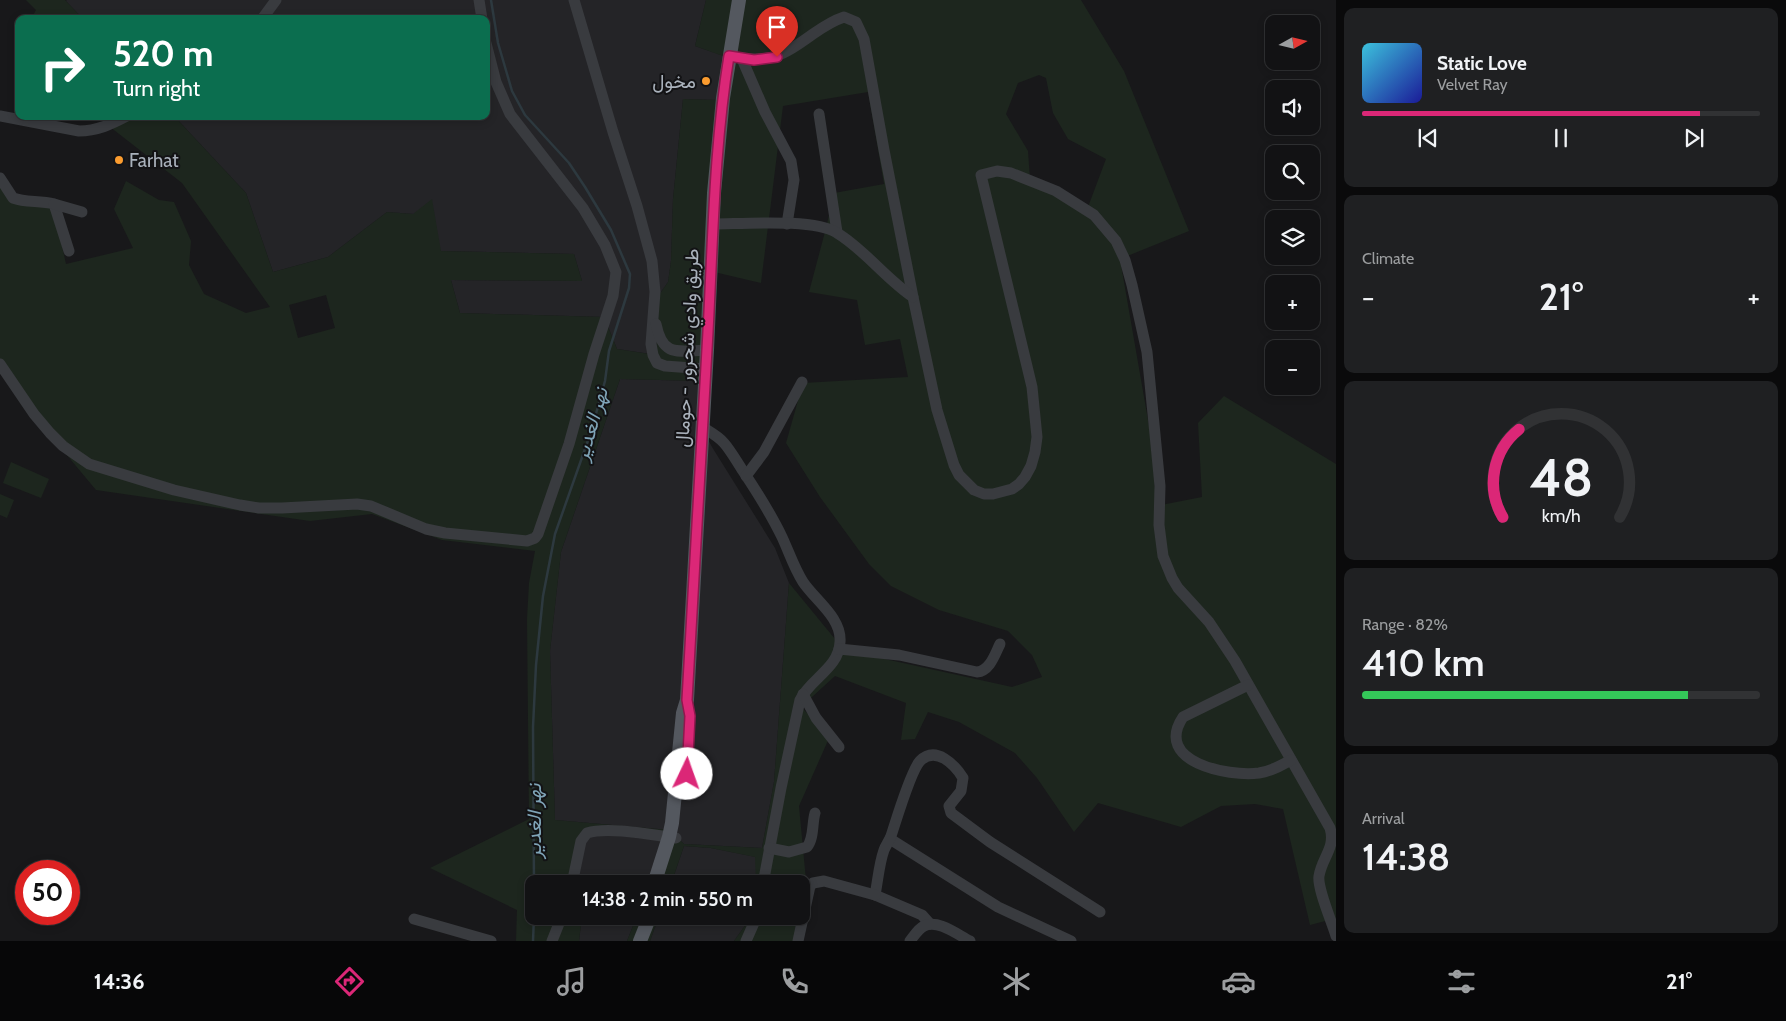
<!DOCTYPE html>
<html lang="en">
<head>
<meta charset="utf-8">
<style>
	body { margin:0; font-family:Cabin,Vazirmatn,sans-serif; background:#1f2022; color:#f1f3f6; height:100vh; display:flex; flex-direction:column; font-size:19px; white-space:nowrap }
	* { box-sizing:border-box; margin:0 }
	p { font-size:16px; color:#9c9ea0 }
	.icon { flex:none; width:28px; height:28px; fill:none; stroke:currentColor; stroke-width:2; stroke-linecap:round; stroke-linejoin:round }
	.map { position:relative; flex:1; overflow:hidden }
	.side { display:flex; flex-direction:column; gap:8px; padding:8px; background:#0a0a0b; width:450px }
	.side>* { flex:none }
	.hud { position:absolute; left:15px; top:15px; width:475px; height:105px; border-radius:10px; box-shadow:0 2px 8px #0003,0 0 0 1px #313234; background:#0b6e4f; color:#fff; overflow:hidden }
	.needle { width:32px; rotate:82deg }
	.fabs { position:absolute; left:1265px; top:15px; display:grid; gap:10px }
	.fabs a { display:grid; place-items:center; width:55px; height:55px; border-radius:10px; background:#121214; box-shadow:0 2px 8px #0003,0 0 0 1px #313234; font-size:25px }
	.speed { position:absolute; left:15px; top:860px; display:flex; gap:10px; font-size:25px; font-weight:700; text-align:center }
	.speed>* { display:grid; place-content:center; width:65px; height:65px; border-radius:50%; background:#121214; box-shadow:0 2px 8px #0003,0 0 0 1px #313234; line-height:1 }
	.speed .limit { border:8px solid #d22; background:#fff; color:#111 }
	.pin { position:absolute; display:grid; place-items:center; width:42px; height:42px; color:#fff; margin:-51px -21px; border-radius:50% 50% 50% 0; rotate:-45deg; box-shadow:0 0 5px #0007 }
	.pin .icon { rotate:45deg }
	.me { position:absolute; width:55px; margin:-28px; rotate:3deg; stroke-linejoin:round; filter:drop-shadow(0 0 4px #0008) }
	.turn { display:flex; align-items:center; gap:18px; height:105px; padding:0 15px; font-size:22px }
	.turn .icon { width:65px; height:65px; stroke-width:2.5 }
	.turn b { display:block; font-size:35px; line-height:42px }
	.big { font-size:38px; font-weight:600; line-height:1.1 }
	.side .card { flex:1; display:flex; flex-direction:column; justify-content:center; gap:8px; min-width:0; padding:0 18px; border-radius:10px; background:#1f2022 }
	.side .dial { align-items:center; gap:0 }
	.dial svg { height:130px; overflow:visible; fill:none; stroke:#313234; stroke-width:7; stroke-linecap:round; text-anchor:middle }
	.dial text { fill:#f1f3f6; stroke:none }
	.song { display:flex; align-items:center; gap:15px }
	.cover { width:60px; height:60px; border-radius:8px; background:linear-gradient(135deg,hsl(190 70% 55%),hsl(240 70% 35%)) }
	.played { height:5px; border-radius:2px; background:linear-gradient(90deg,#db2777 85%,#313234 85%) }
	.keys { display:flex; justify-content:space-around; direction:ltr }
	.heat { display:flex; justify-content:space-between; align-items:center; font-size:28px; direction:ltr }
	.charge { height:8px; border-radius:4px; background:linear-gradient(90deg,#34c759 82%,#313234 0) }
	.trip { position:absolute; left:525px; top:875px; width:285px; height:50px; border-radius:10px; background:#121214; box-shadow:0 2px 8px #0003,0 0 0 1px #313234; font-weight:600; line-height:50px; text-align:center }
	.dock { display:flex; height:80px; justify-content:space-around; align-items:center; background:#070708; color:#9c9ea0 }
	.dock .icon { width:35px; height:35px }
	.dock .active { color:#db2777 }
	.dock b { font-size:22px; color:#f1f3f6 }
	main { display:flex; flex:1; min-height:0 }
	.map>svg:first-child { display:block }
</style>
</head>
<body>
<main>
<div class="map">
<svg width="1336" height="941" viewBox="0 0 1336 941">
	<rect width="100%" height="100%" fill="#18181a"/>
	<g fill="#242427">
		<polygon points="67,0 706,0 695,46 724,56 717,100 683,99 673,199 671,261 668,282 659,295 657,355 617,349 604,317 460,313 451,280 582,281 574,254 441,251 413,214 387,212 328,257 273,272 246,193 174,116 486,116 486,19 83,19 66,1"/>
		<polygon points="620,379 700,381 697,420 712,447 775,548 789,583 774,782 762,848 684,844 669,830 555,820 550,651 561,552"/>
		<polygon points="591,832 665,841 649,884 577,884 583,847"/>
		<polygon points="684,846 711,848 756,857 756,884 671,884"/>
		<polygon points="582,916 637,916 627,941 579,941"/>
		<polygon points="659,916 752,916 734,941 650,941"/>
	</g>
	<g fill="#1d261e" fill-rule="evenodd">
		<polygon points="26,0 65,0 83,19 31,19 36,10"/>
		<path d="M 706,0 L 1081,0 L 1124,71 L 1189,231 L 1120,259 L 1152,443 L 1156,506 L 1202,497 L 1198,423 L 1224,396 L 1336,464 L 1336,928 L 1333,919 L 1310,925 L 1283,809 L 1255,804 L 1221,806 L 1181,827 L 1098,803 L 1074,832 L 1037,778 L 1015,753 L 959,722 L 928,712 L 915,739 L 901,740 L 906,703 L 835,676 L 801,707 L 830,736 L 799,806 L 807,891 L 801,915 L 801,884 L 756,884 L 755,857 L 711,848 L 684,846 L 671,884 L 649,884 L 665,841 L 591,832 L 583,847 L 577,884 L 534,884 L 534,916 L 582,916 L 579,941 L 516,941 L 517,910 L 430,868 L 529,819 L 527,619 L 529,583 L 535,551 L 442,540 L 372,514 L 310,521 L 96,490 L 11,388 L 0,361 L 0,186 L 10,200 L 53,205 L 66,264 L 133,248 L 114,209 L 126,181 L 159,200 L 174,202 L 191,241 L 189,265 L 204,294 L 246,313 L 270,307 L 182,183 L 96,116 L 174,116 L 246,193 L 273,272 L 328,257 L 387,212 L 413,214 L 432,199 L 441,251 L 574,254 L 582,281 L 451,280 L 460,313 L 604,317 L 617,349 L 656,355 L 659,295 L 668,282 L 671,261 L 673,199 L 683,99 L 717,100 L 723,56 L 695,46 ZM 1039,75 L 1046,78 L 1053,113 L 1068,139 L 1106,159 L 1085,215 L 1030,179 L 1028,151 L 1006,114 L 1018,83 ZM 868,92 L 884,184 L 834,193 L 826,228 L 809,292 L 857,300 L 865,345 L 900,339 L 908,377 L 803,383 L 786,443 L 820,497 L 869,564 L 891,586 L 939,610 L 1008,631 L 1032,655 L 1042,677 L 1012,687 L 844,650 L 789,583 L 774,782 L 762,848 L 684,844 L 669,830 L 555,820 L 550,651 L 561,552 L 620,379 L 700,381 L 714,272 L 761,283 L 783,106 ZM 326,295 L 335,328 L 298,338 L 289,305 Z"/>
		<polygon points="11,462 49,479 41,498 3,483"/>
		<polygon points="0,494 14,500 7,518 0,515"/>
		<polygon points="637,916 659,916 650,941 627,941"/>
		<polygon points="752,916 801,916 795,941 734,941"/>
	</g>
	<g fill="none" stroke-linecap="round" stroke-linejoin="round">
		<g stroke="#2d393f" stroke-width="2.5">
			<polyline points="491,0 498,43 512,91 525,115 569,163 585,187 611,230 630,274 629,288 609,351 605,381 591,432 555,534 543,596 536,665 533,727 534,884"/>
			<polyline points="533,941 534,916"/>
		</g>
		<g stroke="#393b3f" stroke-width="11">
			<polyline points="479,0 482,19"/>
			<polyline points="574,0 613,132 637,206 652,261 655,292 651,344 653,355 657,363 665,366 706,369"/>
			<polyline points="262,19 276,0"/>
			<path d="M 729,56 C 769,64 781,57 813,34 C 823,27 832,21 844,17 L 856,22 L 864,39 L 884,150 L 913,297 L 937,410 L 954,465 L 959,475 L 974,490 L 984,494 L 993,494 L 1012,489 L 1019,484 L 1025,477 L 1031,466 L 1035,452 L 1037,437 L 1032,387 L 981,175 L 997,171 L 1011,173 L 1056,191 L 1094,215 L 1116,241 L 1125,260 L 1132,285 L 1147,352 L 1160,486 L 1159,525 L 1163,556 L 1172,578 L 1178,588 L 1209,622 L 1235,661 L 1330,828 C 1336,848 1322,857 1319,876 C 1317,888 1332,922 1336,936"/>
			<polyline points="742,59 765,112 791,161 794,180 787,224"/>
			<polyline points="819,114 837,232"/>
			<path d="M 0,116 L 79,131 C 97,131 112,124 127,116"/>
			<path d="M 0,178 L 13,198 C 26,203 40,200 54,204 L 69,251"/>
			<polyline points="54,204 82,212"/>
			<path d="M 712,224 C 742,224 814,218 837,233 C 864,249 886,279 913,297"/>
			<path d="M 656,324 C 663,358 678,351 707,350"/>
			<polyline points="0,364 34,414 50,433 63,446 89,464 174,490 240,505 259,508 282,508 357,504 371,506 426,529 445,533 527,541 535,538 538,534 569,444 594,354 613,296 616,272 605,245 583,208 510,114 496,82 486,43"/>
			<path d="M 702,427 C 710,432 718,436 724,443 C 731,451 737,462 743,471 C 757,492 771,514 782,537 C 789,552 794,568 803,582 C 815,600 842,618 840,642 C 839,668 810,679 800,700 L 781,788 L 763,884"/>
			<polyline points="746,476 764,452 802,382"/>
			<path d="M 839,649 L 899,655 L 977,672 C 990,671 995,654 1000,644"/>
			<path d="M 1248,685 L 1183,717 C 1153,762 1228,777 1259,773 C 1271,771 1280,766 1291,760"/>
			<polyline points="803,694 816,718 839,747"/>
			<polyline points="890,839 998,907 1071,941"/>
			<path d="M 769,848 L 789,852 L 807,847 C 814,839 812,823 815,813"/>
			<path d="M 572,884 L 581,841 L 587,833 C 608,826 653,835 676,838"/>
			<polyline points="414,919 491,941"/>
			<path d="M 930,924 L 922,915 L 875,895 C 878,880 879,864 884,850 C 886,845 889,841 891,836 C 896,821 911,770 920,761 C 936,745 955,765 963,778 L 961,791 L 949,806 L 951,813 L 990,842 L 1100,912"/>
			<polyline points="552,941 562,916"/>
			<polyline points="746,941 757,916"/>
			<polyline points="798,941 810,886 813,883 824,881 875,895"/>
			<path d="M 910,941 C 914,936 918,929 924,926 C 938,919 958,935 970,941"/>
		</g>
		<g stroke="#54585f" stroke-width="14">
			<polyline points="654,884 669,837 672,823 683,713 687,700 707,350 714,193 723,98 739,0"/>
			<polyline points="640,941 650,916"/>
		</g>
	</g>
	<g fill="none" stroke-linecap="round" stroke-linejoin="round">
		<defs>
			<path id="route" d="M 687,774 L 690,716 L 687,700 C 693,583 701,466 707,349 C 713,251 713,154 729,56 L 754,60 L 777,57"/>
		</defs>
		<use href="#route" stroke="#8e194d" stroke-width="12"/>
		<use href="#route" stroke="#db2777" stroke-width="9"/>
	</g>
	<g fill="#fb9c2f" stroke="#131315" stroke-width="2">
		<circle cx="706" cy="81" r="5"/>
		<circle cx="119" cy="160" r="5"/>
	</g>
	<g text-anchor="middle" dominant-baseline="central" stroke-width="4" stroke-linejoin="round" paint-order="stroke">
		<g font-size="19" fill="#a9b1bb" stroke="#131315" text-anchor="end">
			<text x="696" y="81">مخول</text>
			<text x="129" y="160" text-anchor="start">Farhat</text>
		</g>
		<g font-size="19" fill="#a9b1bb" stroke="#131315">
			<text transform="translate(687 348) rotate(-87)">طريق وادي شحرور - حومال</text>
		</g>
		<g font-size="20" font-style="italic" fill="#7fa4b7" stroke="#131315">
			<text transform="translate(591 424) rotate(-74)">نهر الغدير</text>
			<text transform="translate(534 821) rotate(-90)">نهر الغدير</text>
		</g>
	</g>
</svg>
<div class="fabs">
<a><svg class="needle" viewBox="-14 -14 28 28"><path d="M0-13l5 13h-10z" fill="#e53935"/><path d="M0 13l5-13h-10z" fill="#9c9ea0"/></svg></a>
<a><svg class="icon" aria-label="sound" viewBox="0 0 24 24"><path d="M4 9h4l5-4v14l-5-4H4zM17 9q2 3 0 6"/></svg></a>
<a><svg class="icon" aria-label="search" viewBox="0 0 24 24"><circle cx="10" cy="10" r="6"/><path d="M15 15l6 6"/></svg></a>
<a><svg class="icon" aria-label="layers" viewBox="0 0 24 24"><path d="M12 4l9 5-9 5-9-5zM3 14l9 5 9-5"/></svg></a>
<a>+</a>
<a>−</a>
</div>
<div class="speed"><div class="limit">50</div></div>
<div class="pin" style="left:777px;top:57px;background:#d93025"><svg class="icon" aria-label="arrive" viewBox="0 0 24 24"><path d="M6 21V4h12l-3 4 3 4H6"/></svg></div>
<svg class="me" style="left:687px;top:774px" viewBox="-20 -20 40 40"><circle r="19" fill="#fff"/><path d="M0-13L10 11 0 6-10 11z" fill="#db2777"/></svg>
<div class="trip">14:38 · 2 min · 550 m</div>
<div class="hud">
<div class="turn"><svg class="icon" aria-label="right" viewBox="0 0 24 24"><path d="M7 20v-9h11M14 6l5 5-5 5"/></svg><div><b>520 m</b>Turn right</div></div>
</div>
</div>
<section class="side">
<div class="card">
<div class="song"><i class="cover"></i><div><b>Static Love</b><p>Velvet Ray</p></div></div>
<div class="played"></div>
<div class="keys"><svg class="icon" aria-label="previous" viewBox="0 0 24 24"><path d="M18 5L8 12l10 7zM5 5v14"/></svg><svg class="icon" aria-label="pause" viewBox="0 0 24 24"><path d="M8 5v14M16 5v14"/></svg><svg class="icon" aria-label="next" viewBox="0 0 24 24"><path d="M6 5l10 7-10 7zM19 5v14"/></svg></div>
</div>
<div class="card"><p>Climate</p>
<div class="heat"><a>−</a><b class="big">21°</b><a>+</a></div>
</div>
<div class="card dial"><svg viewBox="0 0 100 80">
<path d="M14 69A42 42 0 1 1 86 69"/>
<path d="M14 69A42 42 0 0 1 24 15" stroke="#db2777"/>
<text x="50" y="56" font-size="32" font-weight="700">48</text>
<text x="50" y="72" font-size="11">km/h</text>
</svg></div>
<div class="card"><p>Range · 82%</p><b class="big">410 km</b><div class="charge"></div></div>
<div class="card"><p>Arrival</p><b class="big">14:38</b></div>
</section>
</main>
<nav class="dock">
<b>14:36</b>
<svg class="icon active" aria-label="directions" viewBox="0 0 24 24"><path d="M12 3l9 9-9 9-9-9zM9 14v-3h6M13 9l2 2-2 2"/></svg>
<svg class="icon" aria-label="music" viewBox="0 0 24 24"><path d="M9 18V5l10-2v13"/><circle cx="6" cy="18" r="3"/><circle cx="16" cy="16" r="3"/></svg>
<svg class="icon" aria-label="phone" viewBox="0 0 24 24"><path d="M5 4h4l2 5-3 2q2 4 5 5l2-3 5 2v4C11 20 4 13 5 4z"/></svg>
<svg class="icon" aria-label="climate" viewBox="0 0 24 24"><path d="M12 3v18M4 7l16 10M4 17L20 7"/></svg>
<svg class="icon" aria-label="car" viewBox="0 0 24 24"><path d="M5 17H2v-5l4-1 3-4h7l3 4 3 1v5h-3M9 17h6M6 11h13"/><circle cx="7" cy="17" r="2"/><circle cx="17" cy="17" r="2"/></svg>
<svg class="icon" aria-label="filters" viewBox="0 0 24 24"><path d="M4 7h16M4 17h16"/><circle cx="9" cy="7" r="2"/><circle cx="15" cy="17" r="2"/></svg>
<b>21°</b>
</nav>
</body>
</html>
